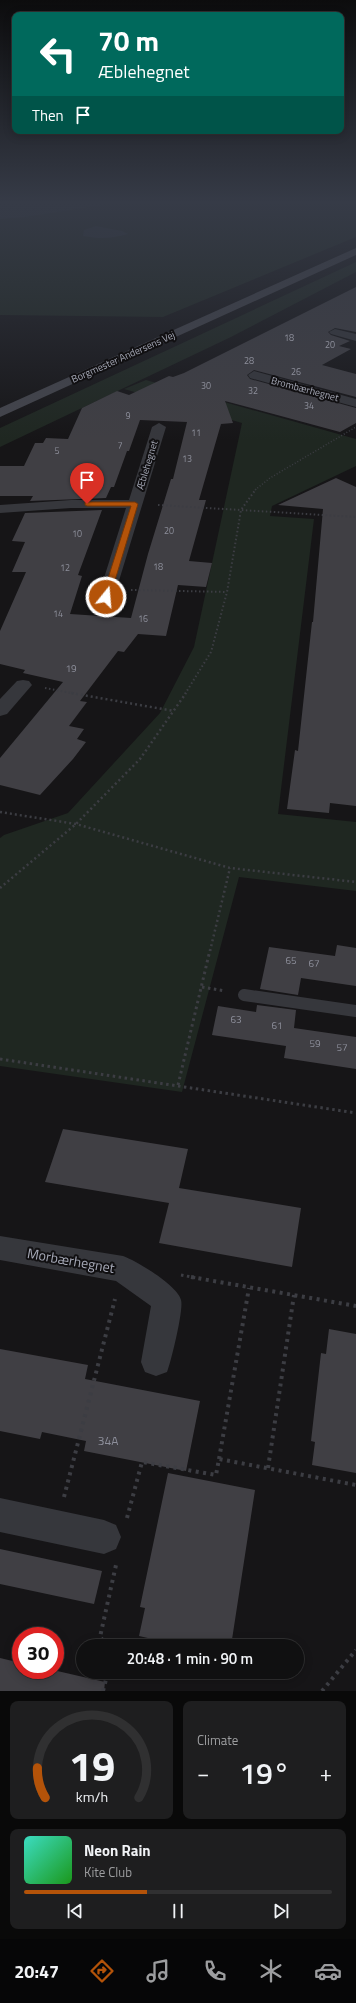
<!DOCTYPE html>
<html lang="en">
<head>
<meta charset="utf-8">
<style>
	body { margin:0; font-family:"Titillium Web",sans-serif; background:#1e1e1f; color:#f1f3f6; height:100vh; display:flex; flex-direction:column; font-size:15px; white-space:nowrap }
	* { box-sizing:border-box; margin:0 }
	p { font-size:13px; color:#9c9d9f }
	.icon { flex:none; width:22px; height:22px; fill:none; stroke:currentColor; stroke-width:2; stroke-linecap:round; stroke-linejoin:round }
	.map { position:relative; height:1691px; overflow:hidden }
	.sheet { display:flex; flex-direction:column; gap:10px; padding:10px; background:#090909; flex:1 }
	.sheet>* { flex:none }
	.banner { position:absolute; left:12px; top:12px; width:332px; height:122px; border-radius:8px; box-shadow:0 2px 10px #0003,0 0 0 1px #303031; background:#00695c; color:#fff; overflow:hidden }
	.speed { position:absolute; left:12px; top:1627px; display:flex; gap:8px; font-size:20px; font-weight:700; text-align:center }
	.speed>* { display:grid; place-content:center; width:52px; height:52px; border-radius:50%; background:#101011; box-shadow:0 2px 10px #0003,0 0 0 1px #303031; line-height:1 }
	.speed .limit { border:6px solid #d22; background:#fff; color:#111 }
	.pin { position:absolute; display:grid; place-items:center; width:34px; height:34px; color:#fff; margin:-41px -17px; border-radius:50% 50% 50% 0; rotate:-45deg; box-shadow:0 0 4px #0007 }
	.pin .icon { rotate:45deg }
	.me { position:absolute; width:44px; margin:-22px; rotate:17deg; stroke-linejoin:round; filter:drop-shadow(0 0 3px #0008) }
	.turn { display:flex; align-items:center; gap:14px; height:84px; padding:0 20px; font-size:18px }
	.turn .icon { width:52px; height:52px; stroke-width:2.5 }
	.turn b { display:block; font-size:28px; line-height:34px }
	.then { display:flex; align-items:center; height:38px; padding:0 20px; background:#0003; gap:8px; font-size:15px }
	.big { font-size:30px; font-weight:600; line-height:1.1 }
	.sheet .widget { flex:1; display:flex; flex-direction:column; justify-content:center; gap:6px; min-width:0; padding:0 14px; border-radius:8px; background:#1e1e1f }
	.sheet .dial { align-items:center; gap:0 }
	.dial svg { height:104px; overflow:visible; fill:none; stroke:#303031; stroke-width:7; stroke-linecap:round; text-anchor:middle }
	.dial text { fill:#f1f3f6; stroke:none }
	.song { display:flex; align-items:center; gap:12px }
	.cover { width:48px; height:48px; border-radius:6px; background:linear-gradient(135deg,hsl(170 70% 55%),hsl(120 70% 35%)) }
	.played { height:4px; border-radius:2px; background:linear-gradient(90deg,#b45309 40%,#303031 40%) }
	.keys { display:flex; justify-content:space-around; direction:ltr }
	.heat { display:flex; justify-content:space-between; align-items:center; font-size:22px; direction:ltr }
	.sheet .tiles { flex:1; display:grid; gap:10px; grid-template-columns:1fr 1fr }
	.widget:last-child { grid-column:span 2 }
	.trip { position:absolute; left:76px; top:1639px; width:228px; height:40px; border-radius:20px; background:#101011; box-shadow:0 2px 10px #0003,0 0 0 1px #303031; font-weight:600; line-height:40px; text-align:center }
	.dock { display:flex; height:64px; justify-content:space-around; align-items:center; background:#060607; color:#9c9d9f }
	.dock .icon { width:28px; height:28px }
	.dock .selected { color:#b45309 }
	.dock b { font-size:18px; color:#f1f3f6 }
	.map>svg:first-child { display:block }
</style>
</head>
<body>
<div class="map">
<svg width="356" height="1691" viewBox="0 0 356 1691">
	<rect width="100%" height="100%" fill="#161517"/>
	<g fill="#1f2721">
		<polygon points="0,203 356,203 356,237 163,317 0,315"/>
		<polygon points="356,262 356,272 231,337 0,447 0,428"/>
		<polygon points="146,380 356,439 356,466 272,506 270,516 314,519 278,814 356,822 356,891 239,877 182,1092 0,1066 0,838 4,835 68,813 160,713 194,647 242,423 124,389"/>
	</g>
	<g fill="#2b323b">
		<polygon points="0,203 115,203 25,217 0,219"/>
		<path d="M 96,226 L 122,231 L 128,234 C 111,239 99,239 83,236 L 84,230 Z"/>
	</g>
	<g fill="#403f44">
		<polygon points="356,287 356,332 335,328 328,332 331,335 350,341 339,346 351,349 322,365 356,374 356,397 254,370 247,375 250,379 356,408 356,423 340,432 225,401 233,423 221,424 199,500 206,500 189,561 212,563 206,587 178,585 166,636 138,634 124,652 118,651 80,701 87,702 69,726 84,729 77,739 86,742 73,759 40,795 0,785 0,758 63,682 23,673 25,670 0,664 0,631 26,572 12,572 25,542 12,541 25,513 102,510 78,575 82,576 70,614 131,618 148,554 171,479 173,479 187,422 140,420 129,451 127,451 114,487 111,487 106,498 30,501 33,496 0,496 0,466 24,466 35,443 43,443 46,438 68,439 82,408 117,391 129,395 169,376 173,377 184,373"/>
		<polygon points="336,478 356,487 356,806 330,803 329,813 287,809 295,750 298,751 312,622 313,622 323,509 278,505"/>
		<polygon points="337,945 356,948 356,986 301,978 298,995 260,989 269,947 335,956"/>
		<polygon points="257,1005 296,1010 294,1028 356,1037 356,1069 284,1058 286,1046 212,1035 218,1006 256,1012"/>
		<polygon points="63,1129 188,1149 179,1188 301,1208 292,1267 159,1243 169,1203 45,1182"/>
		<polygon points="329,1329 356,1334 356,1473 312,1465 315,1442 311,1441 321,1353 326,1354"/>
		<polygon points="0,1349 88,1365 85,1379 200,1401 186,1471 84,1451 86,1441 42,1432 40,1439 0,1431"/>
		<polygon points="168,1473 255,1490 231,1646 183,1646 139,1636 145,1608 140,1607"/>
		<polygon points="0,1549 102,1571 94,1604 0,1584"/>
		<polygon points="0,1658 21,1663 21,1670 53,1670 105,1682 104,1691 0,1691"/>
	</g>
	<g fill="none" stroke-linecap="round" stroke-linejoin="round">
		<polyline stroke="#3c3d43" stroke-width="1.5" stroke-dasharray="1 2" stroke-linecap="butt" points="255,490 270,478 356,427"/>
		<g stroke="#3c3d43" stroke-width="2" stroke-dasharray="1.5 2.5" stroke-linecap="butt">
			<polyline points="158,505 356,517"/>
			<polyline points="131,590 227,592"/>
			<polyline points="45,688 77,694"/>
			<polyline points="185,694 211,652 227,592 241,510 256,489"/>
		</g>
		<g stroke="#3c3d43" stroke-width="2.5" stroke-dasharray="2 3" stroke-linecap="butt">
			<polyline points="71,693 174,711"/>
			<polyline points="0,812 76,824 230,868 356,882"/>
			<polyline points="0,888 76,824 140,759 186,693"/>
			<polyline points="210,951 230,868"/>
		</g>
		<g stroke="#3c3d43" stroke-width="3" stroke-dasharray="2.5 3.5" stroke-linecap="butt">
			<polyline points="202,987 225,991"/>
			<polyline points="0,1059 356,1113"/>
			<polyline points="178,1085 210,950"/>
			<polyline points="181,1275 197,1278"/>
		</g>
		<g stroke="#3c3d43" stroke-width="4" stroke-dasharray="3 4.5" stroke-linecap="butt">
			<polyline points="191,1277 356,1306"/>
			<polyline points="219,1459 249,1288"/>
			<polyline points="268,1468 294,1295"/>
			<polyline points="64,1497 115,1299"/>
			<polyline points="127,1518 142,1462 216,1475 219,1459 356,1485"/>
			<polyline points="108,1646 100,1637 116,1565"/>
			<polyline points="103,1691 108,1672"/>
			<polyline points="322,1691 356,1650"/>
		</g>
		<polyline stroke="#36373c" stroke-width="12" points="244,995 356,1011"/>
		<g fill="#36373c" fill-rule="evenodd">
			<polygon points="335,329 356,334 356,341 331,334 329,332"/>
			<polygon points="254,371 356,399 356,407 250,378 248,375"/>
			<polygon points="159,423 166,427 114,597 112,600 106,602 100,600 98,597 126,508 71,508 0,513 0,505 71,500 129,500 152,427"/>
			<polygon points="23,680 29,681 32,685 7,714 0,716 0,699 17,681"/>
			<path d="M 0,1236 L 123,1256 C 137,1261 178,1286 181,1300 C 184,1309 171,1362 167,1372 L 156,1376 L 145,1372 L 141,1362 L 151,1306 L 116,1281 L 0,1260 Z"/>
			<polygon points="0,1498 104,1520 116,1525 121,1537 116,1549 104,1554 0,1532"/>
		</g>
		<polygon fill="#44454c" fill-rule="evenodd" points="356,248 356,255 0,417 0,408"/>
	</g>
	<linearGradient id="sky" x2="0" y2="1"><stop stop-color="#0c0c0d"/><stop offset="0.46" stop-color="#363b47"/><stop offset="1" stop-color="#363b47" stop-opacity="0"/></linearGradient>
	<rect width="356" height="440" fill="url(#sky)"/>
	<polygon fill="#b45309" stroke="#753606" points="85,502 135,502 138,504 110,597 106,599 102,597 131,506 87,506 85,505"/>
	<g text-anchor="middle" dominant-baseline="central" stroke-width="4" stroke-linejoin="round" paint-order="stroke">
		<g font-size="9" fill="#8d8f9b">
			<text x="289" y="337">18</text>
			<text x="330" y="344">20</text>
			<text x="249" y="360">28</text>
			<text x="296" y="371">26</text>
			<text x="206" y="385">30</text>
			<text x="253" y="390">32</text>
			<text x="309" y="405">34</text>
			<text x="128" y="415">9</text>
			<text x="196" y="432">11</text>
			<text x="120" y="445">7</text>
			<text x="57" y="450">5</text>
			<text x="187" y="458">13</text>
			<text x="169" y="530">20</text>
			<text x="77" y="533">10</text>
			<text x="158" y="566">18</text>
			<text x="65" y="567">12</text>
			<text x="58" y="613">14</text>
			<text x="143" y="618">16</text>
		</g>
		<g font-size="10" fill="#a7aab8" stroke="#111012">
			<text transform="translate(123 357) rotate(-24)">Borgmester Andersens Vej</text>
			<text transform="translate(305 389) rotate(15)">Brombærhegnet</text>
			<text transform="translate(147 465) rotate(-73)">Æblehegnet</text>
		</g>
		<g font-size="10" fill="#8d8f9b">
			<text x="71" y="668">19</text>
			<text x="291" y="960">65</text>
			<text x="314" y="963">67</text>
			<text x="236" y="1019">63</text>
			<text x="277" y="1025">61</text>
			<text x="315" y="1043">59</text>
			<text x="342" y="1047">57</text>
		</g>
		<g font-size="12" fill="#8d8f9b">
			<text x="108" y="1440">34A</text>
		</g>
		<g font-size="14" fill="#a7aab8" stroke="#111012">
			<text transform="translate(71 1260) rotate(10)">Morbærhegnet</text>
		</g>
	</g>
</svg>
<div class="speed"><div class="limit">30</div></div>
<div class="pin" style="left:87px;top:504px;background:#d93025"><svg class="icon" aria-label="arrive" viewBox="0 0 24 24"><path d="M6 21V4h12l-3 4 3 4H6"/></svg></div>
<svg class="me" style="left:106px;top:597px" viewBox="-20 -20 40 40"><circle r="17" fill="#b45309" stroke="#fff" stroke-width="3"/><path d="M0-11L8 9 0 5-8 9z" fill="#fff"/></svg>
<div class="trip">20:48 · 1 min · 90 m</div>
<div class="banner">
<div class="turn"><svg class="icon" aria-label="left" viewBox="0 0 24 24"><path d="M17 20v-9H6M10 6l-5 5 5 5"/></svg><div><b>70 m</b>Æblehegnet</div></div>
<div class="then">Then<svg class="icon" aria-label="arrive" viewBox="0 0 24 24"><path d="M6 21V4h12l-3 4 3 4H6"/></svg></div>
</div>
</div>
<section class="sheet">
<div class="tiles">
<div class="widget dial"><svg viewBox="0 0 100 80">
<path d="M14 69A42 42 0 1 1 86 69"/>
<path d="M14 69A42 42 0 0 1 8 46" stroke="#b45309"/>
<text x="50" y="56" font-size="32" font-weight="700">19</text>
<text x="50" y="72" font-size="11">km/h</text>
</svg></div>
<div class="widget"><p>Climate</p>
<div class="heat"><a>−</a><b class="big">19°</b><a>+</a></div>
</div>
<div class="widget">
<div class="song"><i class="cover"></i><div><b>Neon Rain</b><p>Kite Club</p></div></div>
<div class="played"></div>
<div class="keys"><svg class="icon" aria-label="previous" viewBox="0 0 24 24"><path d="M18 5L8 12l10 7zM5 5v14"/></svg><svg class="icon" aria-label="pause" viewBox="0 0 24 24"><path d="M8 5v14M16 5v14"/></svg><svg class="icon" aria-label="next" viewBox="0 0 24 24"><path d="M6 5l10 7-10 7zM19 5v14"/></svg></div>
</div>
</div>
</section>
<nav class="dock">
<b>20:47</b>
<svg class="icon selected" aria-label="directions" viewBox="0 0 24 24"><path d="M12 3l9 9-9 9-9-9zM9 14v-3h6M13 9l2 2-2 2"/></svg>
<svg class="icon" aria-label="music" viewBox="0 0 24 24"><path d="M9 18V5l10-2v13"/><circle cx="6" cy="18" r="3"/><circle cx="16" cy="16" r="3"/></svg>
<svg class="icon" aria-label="phone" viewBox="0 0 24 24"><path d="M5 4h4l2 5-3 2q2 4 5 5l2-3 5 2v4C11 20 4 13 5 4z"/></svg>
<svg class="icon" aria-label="climate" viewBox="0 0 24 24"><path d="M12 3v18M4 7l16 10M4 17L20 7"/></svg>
<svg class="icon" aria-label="car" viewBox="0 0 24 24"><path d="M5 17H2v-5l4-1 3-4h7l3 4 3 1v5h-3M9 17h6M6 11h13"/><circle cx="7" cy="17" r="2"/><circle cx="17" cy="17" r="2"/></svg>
</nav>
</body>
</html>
